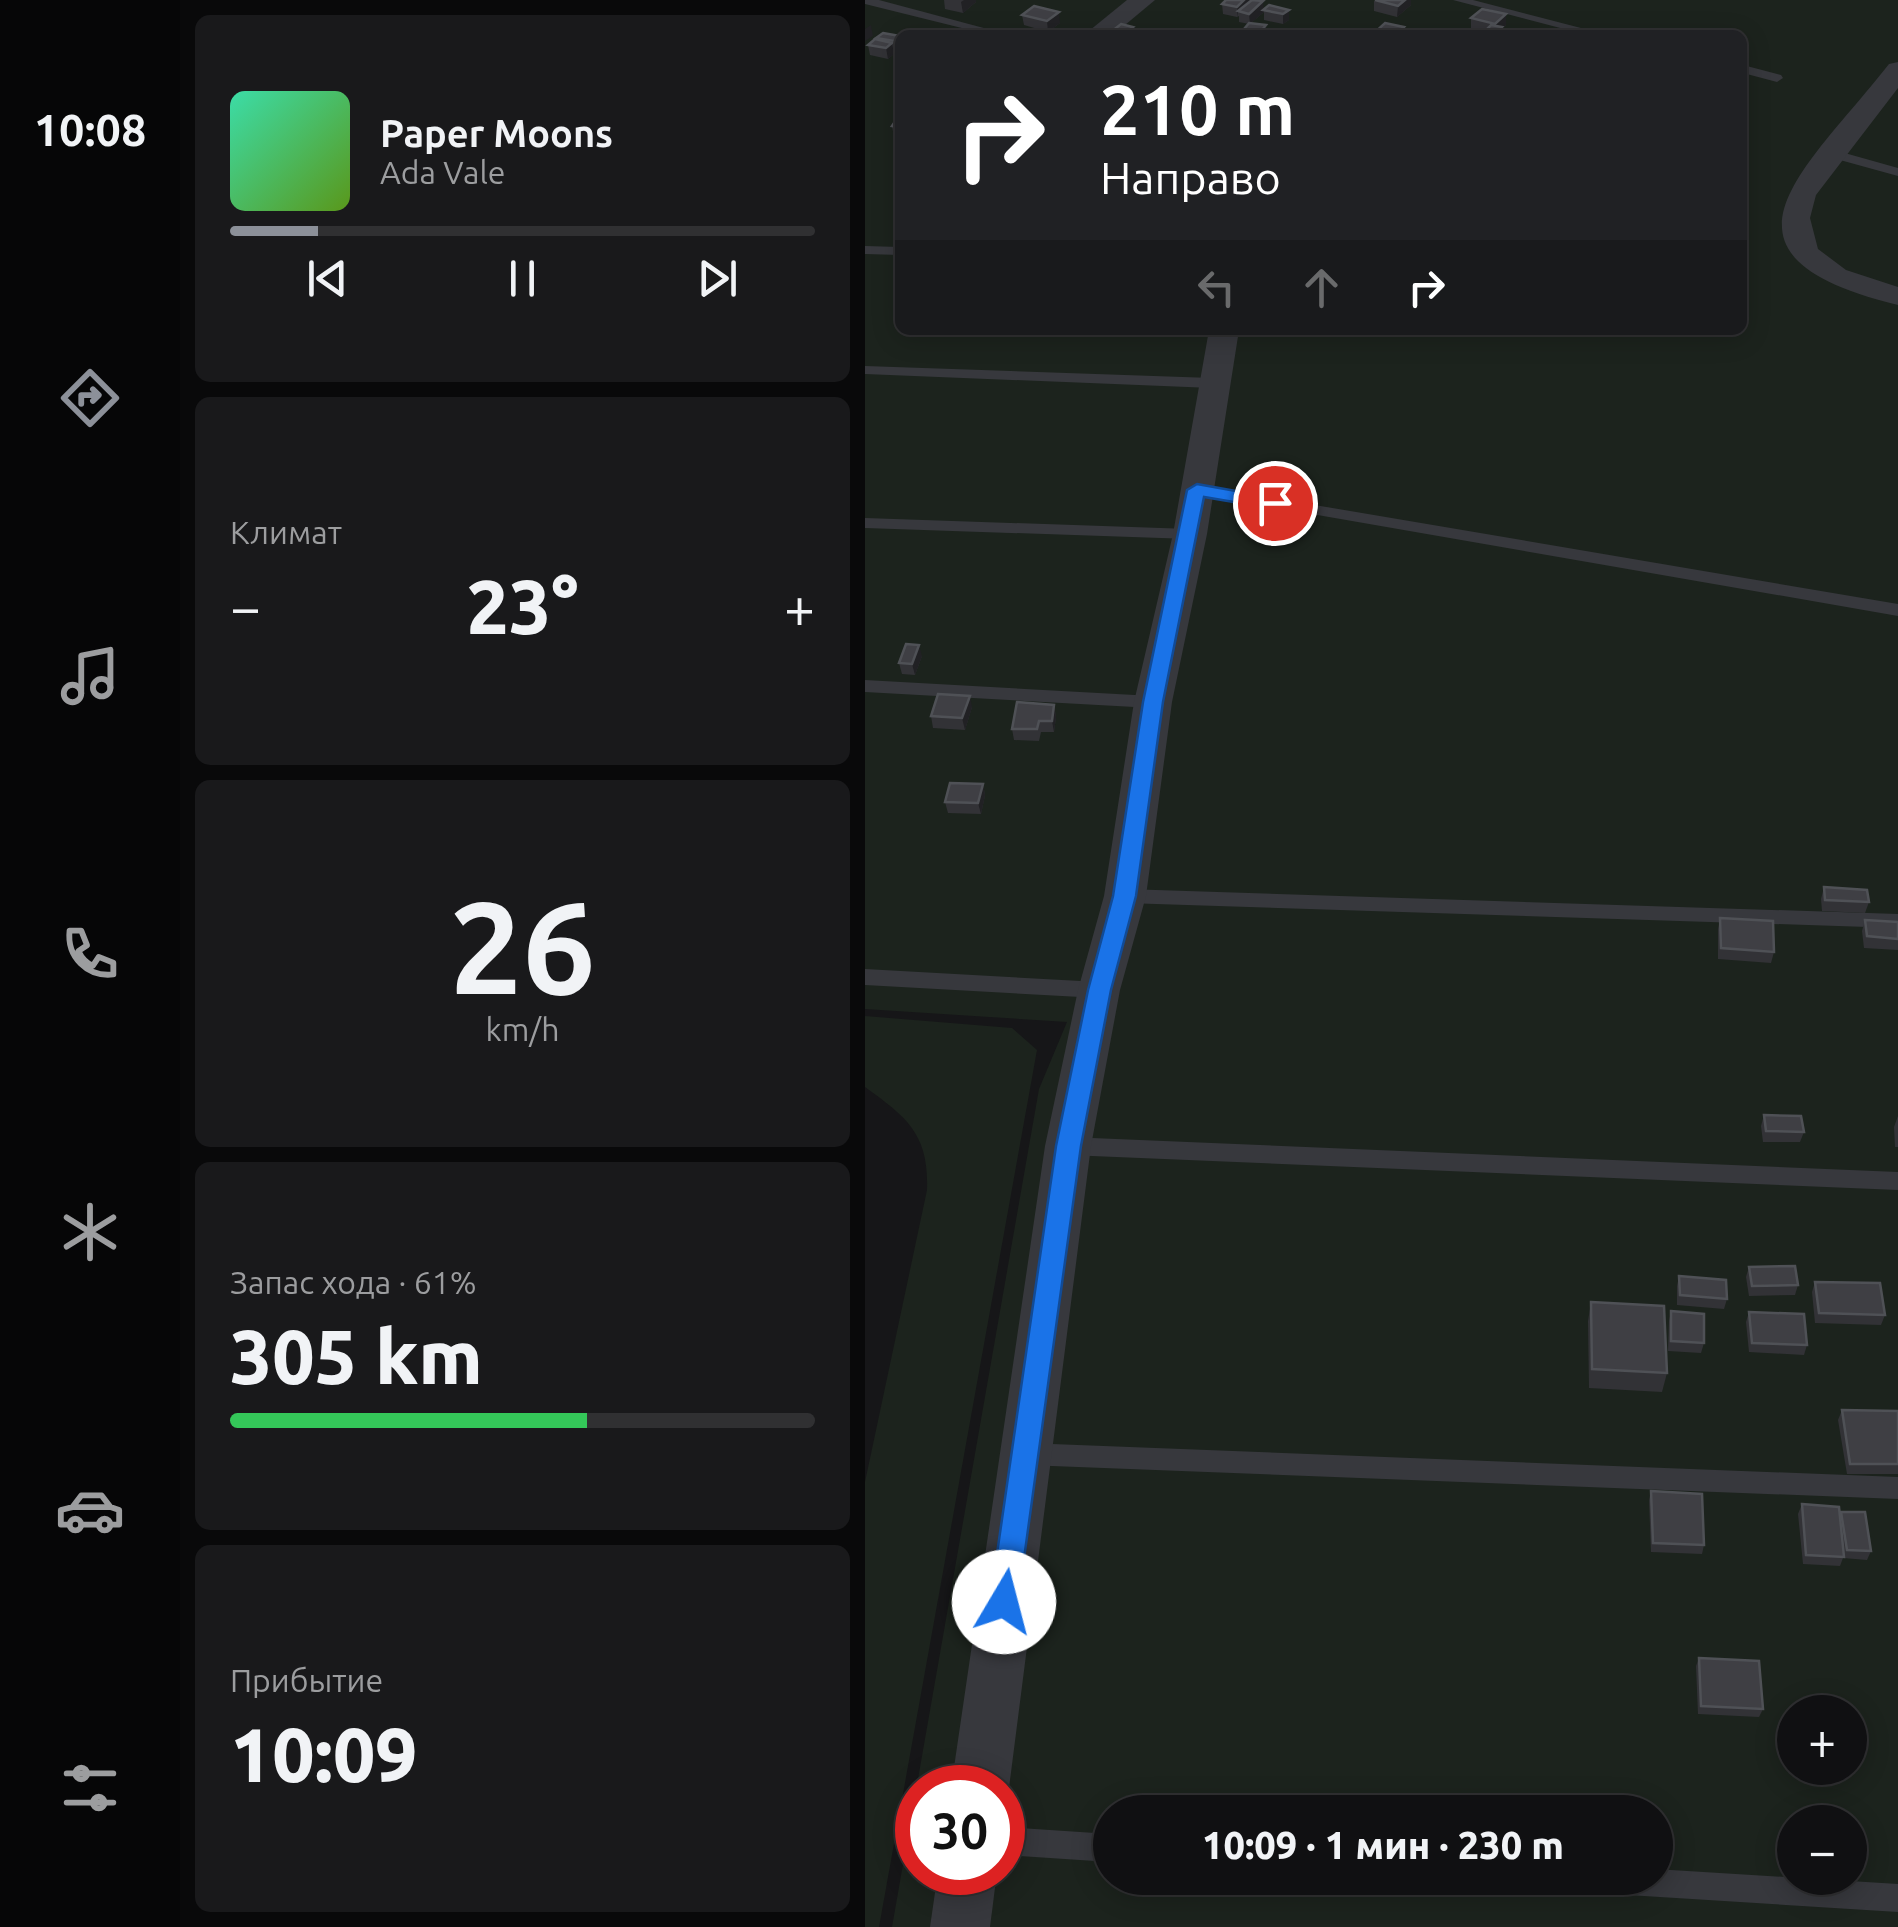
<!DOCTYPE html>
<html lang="ru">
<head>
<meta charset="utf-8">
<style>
	body { margin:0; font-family:Ubuntu,sans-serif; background:#19191b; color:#f1f3f6; height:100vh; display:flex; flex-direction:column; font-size:38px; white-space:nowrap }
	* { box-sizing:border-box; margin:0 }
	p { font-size:32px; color:#9c9d9f }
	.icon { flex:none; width:55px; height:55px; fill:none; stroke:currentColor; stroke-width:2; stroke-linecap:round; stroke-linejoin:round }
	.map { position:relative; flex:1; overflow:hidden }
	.sheet { display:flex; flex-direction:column; gap:15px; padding:15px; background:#09090a; width:685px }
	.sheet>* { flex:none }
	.guide { position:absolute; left:30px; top:30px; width:852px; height:305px; border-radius:15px; box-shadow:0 5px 25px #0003,0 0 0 2px #303032; background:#202124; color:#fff; overflow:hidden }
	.buttons { position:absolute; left:912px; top:1695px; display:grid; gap:20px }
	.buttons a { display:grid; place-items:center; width:90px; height:90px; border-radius:50%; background:#101012; box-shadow:0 5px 25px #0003,0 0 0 2px #303032; font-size:50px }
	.speed { position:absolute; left:30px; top:1765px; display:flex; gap:20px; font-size:50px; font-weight:700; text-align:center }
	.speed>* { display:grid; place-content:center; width:130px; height:130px; border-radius:50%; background:#101012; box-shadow:0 5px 25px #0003,0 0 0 2px #303032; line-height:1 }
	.speed .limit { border:15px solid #d22; background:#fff; color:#111 }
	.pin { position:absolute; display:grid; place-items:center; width:85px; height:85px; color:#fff; margin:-42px; border:5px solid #fff; border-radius:50%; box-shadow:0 2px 10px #0007 }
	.me { position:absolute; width:110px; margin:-55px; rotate:8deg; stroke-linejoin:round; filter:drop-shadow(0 0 8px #0008) }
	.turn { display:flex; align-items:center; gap:35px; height:210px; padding:0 40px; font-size:45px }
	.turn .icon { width:130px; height:130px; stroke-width:2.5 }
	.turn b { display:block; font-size:70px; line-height:85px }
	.lanes { display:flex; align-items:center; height:95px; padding:0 40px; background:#0003; justify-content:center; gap:50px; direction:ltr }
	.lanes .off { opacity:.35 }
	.big { font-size:75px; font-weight:800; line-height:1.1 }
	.sheet .widget { flex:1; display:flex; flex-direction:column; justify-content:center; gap:15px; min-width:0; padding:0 35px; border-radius:15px; background:#19191b }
	.sheet .dial { align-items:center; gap:0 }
	.dial b { font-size:130px; line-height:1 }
	.song { display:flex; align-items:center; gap:30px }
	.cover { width:120px; height:120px; border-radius:15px; background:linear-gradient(135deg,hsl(160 70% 55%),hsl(90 70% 35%)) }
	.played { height:10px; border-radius:5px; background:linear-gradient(90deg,#8c9099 15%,#303032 15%) }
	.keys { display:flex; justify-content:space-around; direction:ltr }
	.heat { display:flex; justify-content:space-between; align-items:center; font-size:55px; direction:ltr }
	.charge { height:15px; border-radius:8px; background:linear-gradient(90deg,#34c759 61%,#303032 0) }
	.trip { position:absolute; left:228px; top:1795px; width:580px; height:100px; border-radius:50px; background:#101012; box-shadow:0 5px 25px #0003,0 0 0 2px #303032; font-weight:800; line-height:100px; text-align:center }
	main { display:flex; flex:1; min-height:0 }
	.menu { display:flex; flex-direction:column; width:180px; justify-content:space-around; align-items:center; background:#060607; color:#9c9d9f }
	.menu .icon { width:70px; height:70px }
	.menu .on { color:#8c9099 }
	.menu b { font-size:45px; color:#f1f3f6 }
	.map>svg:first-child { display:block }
</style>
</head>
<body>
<main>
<nav class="menu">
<b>10:08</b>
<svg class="icon on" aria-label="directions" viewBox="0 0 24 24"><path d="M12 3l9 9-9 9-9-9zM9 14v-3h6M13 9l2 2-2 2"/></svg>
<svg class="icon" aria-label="music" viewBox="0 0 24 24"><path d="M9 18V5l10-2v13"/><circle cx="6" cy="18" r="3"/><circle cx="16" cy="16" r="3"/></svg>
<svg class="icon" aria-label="phone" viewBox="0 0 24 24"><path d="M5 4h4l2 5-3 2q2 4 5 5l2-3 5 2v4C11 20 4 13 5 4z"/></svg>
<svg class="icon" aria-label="climate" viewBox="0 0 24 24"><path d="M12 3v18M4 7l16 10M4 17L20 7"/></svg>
<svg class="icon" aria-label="car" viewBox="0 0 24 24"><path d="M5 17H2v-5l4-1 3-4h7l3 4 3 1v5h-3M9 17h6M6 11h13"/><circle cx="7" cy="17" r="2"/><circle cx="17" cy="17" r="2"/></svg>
<svg class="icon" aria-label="filters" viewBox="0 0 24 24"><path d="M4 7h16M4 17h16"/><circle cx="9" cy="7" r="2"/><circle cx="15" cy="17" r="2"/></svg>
</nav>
<section class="sheet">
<div class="widget">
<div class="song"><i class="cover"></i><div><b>Paper Moons</b><p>Ada Vale</p></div></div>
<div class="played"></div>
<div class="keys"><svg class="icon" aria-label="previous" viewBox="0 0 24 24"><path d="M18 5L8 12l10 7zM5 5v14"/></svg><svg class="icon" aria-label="pause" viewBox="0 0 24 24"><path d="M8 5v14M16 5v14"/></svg><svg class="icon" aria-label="next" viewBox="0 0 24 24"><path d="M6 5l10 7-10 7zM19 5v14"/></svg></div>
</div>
<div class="widget"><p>Климат</p>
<div class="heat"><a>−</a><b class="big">23°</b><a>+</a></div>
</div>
<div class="widget dial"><b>26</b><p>km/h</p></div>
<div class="widget"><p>Запас хода · 61%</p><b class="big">305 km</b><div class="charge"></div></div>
<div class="widget"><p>Прибытие</p><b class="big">10:09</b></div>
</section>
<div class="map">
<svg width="1033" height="1927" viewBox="0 0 1033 1927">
	<rect width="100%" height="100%" fill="#161618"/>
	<g fill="#1c231d" fill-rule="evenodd">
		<path d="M 0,0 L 1033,0 L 1033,1927 L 27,1927 L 174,1089 L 202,1022 L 0,1009 ZM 35,35 L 878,35 L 878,330 L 35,330 ZM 930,1712 L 985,1712 L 985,1768 L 930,1768 ZM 52,1788 L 138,1788 L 138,1872 L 52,1872 ZM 245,1812 L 790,1812 L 790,1878 L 245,1878 ZM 930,1822 L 985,1822 L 985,1878 L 930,1878 Z"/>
		<path d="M 0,1016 L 147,1028 L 172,1050 L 14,1927 L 0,1927 L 0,1482 L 62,1190 C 64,1135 43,1118 0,1087 Z"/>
	</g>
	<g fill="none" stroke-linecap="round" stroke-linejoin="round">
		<g fill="#37383d" fill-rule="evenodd">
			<polygon points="0,0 14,0 145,35 125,35 0,4"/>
			<polygon points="588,0 608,0 743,35 722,35"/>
			<polygon points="878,65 916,75 918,78 912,82 878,73"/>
			<polygon points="969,150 1033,168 1033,176 964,157 962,154"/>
			<polygon points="0,246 35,247 35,255 0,254"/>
			<polygon points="0,366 347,378 355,383 347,388 0,374"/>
			<polygon points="332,485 1033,604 1033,616 326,493 324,490"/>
			<polygon points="0,518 325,529 333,534 325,539 0,528"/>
			<polygon points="0,680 288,696 297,702 288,708 0,692"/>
			<polygon points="260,889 1033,914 1033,928 260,903 250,896"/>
			<polygon points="0,969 234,982 241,984 244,990 241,996 234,998 0,985"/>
			<polygon points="203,1137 1033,1172 1033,1190 203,1155 195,1152 192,1146 195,1140"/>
			<polygon points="161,1443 1033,1477 1033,1499 161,1465 152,1462 149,1454 152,1446"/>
			<polygon points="138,1827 245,1834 245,1862 138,1855"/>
			<polygon points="790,1869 1033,1884 1033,1912 715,1892 705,1888 701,1878 790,1878"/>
		</g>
		<g fill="#37383d" fill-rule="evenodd">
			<polygon points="262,0 290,0 248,35 219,35"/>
			<path d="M 1033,62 L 1033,88 L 951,195 L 945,218 L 953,249 L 981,270 L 1033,287 L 1033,305 C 828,255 940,171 1024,64 Z"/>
			<polygon points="344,330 374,330 342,534 307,702 281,896 255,990 226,1146 144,1788 138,1803 138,1788 86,1788 180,1146 213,990 239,896 269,702 308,534"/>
			<polygon points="73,1872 132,1872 125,1927 65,1927"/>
		</g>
	</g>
	<g fill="#323236">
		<polygon points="79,0 111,0 111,2 98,13 80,9"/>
		<polygon points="361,0 398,1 398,9 424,10 424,20 418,24 399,20 399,12 386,23 401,25 401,35 375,35 384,24 374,22 374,16 372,17 358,14 357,4"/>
		<polygon points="509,1 546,5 532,17 509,11"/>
		<polygon points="157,15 195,23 183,32 159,25"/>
		<polygon points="606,18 641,25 637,28 637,35 616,35 619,32 606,28"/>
		<polygon points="35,36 35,48 31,52 29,51 29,54 23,59 5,55 3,45 12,40 11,38"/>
		<polygon points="35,114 35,137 29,137 27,126"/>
		<polygon points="57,656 50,675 37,674 34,663"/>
		<polygon points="189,705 191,717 189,732 176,732 174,741 149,740 147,729"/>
		<polygon points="107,707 100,730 68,728 66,716"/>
		<polygon points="118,784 120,795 116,814 83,813 80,802"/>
		<polygon points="959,887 1004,902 1000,913 957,911 956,899"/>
		<polygon points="855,918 909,952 906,963 853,959 853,929"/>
		<polygon points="1000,920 1033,922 1033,950 999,948 997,931"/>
		<polygon points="899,1115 939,1132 935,1142 898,1142 896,1126"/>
		<polygon points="1033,1116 1033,1147 1030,1147 1029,1127"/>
		<polygon points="884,1267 933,1285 930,1295 884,1296 881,1277"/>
		<polygon points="814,1276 862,1299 859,1309 812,1305 812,1286"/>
		<polygon points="950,1282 1020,1315 1016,1325 950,1323 947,1292"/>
		<polygon points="726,1302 802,1373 797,1392 724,1388 723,1321"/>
		<polygon points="806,1311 839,1343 836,1353 803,1351 804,1321"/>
		<polygon points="884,1312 942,1345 939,1355 884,1352 881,1322"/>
		<polygon points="977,1410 1033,1411 1033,1474 982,1474 973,1420"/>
		<polygon points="786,1491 839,1545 837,1554 786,1552 784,1500"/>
		<polygon points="937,1504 974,1517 976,1512 1006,1551 1002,1560 978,1558 975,1566 938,1564 933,1514"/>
		<polygon points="834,1658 898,1709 894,1717 833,1714 831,1666"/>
	</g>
	<g fill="#212124">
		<polygon points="99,0 111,0 111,2 98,13 96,2"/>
		<polygon points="379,0 384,0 385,6 373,11 372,17 372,7"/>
		<polygon points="540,0 546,0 546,5 532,17 533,6"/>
		<polygon points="398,1 399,12 385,24 384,14"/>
		<polygon points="424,10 424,20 418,24 418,14"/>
		<polygon points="194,12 195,23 183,32 182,21"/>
		<polygon points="641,14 641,25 637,28 637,35 629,35 630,24"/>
		<polygon points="6,25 8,36 0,41 0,29"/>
		<polygon points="401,25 401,35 393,35"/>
		<polygon points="35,36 35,48 31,52 29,41"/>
		<polygon points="27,43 29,54 23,59 21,48"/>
		<polygon points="54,645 57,656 50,675 47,664"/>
		<polygon points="105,696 107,707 100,730 97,718"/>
		<polygon points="189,705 191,717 189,732 187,721"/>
		<polygon points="118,784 120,795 116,814 113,803"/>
	</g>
	<g fill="#3f3f44" stroke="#4f5156" stroke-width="2.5">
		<polygon points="361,0 379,0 372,7 357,4"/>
		<polygon points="387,0 398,1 384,14 373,11"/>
		<polygon points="510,0 540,0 533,6"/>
		<polygon points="404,5 424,10 418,14 398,10"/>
		<polygon points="169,6 194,12 182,21 157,15"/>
		<polygon points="617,9 641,14 630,24 606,18"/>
		<polygon points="384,23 401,25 393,35 375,34"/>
		<polygon points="520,23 539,27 531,35 507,35"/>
		<polygon points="256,24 268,27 258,35 246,32"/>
		<polygon points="626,25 637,27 629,35 616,35"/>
		<polygon points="268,31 286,35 263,35"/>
		<polygon points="18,33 35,36 29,41 11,38"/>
		<polygon points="10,39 27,43 21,48 3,45"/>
		<polygon points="35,114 35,127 27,126"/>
		<polygon points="41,644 54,645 47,664 34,663"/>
		<polygon points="73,694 105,696 97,718 66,716"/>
		<polygon points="152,702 189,705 187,721 174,721 172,729 147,729"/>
		<polygon points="85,783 118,784 113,803 80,802"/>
		<polygon points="959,887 1002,890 1004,902 960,900"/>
		<polygon points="855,918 908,921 909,952 856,948"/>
		<polygon points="1000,920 1033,922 1033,939 1002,936"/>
		<polygon points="899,1115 936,1116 939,1132 901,1131"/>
		<polygon points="930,1266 933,1285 887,1286 884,1267"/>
		<polygon points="814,1276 861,1280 862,1299 815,1295"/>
		<polygon points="950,1282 1015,1283 1020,1315 954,1313"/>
		<polygon points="726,1302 799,1306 802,1373 727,1369"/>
		<polygon points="806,1311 839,1314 839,1343 806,1341"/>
		<polygon points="884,1312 939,1314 942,1345 887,1343"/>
		<polygon points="977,1410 1033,1411 1033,1464 985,1464"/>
		<polygon points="786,1491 837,1494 839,1545 788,1543"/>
		<polygon points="937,1504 974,1507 979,1557 941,1555"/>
		<polygon points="976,1512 1000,1512 1006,1551 982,1550"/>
		<polygon points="834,1658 894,1661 898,1709 836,1706"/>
	</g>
	<polygon fill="#1a73e8" stroke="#114b97" stroke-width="2.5" points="332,484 410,498 419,503 410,509 339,497 298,702 271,896 246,990 216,1146 153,1602 149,1612 139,1616 129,1612 125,1602 191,1146 223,990 248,896 278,702 322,490"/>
</svg>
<div class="buttons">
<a>+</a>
<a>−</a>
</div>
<div class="speed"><div class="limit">30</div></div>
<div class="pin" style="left:410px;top:503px;background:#d93025"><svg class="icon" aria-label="arrive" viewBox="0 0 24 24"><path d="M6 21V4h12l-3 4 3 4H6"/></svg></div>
<svg class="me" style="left:139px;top:1602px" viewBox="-20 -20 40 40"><circle r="19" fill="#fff"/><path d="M0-13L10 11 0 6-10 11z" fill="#1a73e8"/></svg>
<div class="trip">10:09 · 1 мин · 230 m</div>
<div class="guide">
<div class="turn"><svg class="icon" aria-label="right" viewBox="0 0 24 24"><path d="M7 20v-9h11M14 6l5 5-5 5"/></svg><div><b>210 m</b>Направо</div></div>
<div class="lanes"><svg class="icon off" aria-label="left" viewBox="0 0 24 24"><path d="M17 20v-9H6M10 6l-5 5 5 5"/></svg><svg class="icon off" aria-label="ahead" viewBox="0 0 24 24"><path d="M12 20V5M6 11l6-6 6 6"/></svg><svg class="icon" aria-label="right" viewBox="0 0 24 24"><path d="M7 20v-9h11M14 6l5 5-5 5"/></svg></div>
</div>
</div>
</main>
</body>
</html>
